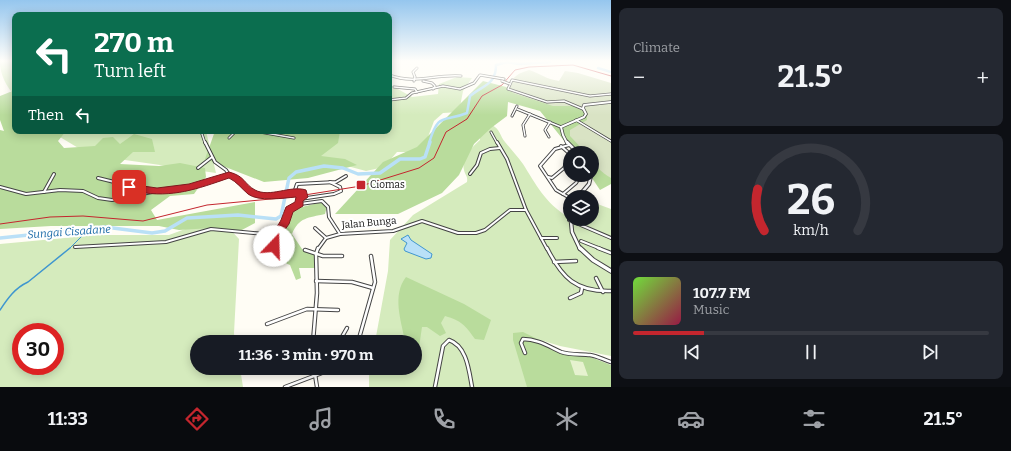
<!DOCTYPE html>
<html lang="en">
<head>
<meta charset="utf-8">
<style>
	body { margin:0; font-family:Bitter,serif; background:#242831; color:#f1f3f6; height:100vh; display:flex; flex-direction:column; font-size:15px; white-space:nowrap }
	* { box-sizing:border-box; margin:0 }
	p { font-size:13px; color:#9ea1a6 }
	.icon { flex:none; width:22px; height:22px; fill:none; stroke:currentColor; stroke-width:2; stroke-linecap:round; stroke-linejoin:round }
	.map { position:relative; flex:1; overflow:hidden }
	.drawer { display:flex; flex-direction:column; gap:8px; padding:8px; background:#0d0f14; width:400px }
	.drawer>* { flex:none }
	.banner { position:absolute; left:12px; top:12px; width:380px; height:122px; border-radius:8px; box-shadow:0 2px 10px #0003; background:#0b6e4f; color:#fff; overflow:hidden }
	.tools { position:absolute; left:563px; top:146px; display:grid; gap:8px }
	.tools a { display:grid; place-items:center; width:36px; height:36px; border-radius:50%; background:#171b24; box-shadow:0 2px 10px #0003; font-size:20px }
	.speed { position:absolute; left:12px; top:323px; display:flex; gap:8px; font-size:20px; font-weight:700; text-align:center }
	.speed>* { display:grid; place-content:center; width:52px; height:52px; border-radius:50%; background:#171b24; box-shadow:0 2px 10px #0003; line-height:1 }
	.speed .limit { border:6px solid #d22; background:#fff; color:#111 }
	.pin { position:absolute; display:grid; place-items:center; width:34px; height:34px; color:#fff; margin:-17px; border-radius:8px; box-shadow:0 2px 6px #0006 }
	.me { position:absolute; width:44px; margin:-22px; rotate:21deg; stroke-linejoin:round; filter:drop-shadow(0 0 3px #0008) }
	.turn { display:flex; align-items:center; gap:14px; height:84px; padding:0 16px; font-size:18px }
	.turn .icon { width:52px; height:52px; stroke-width:2.5 }
	.turn b { display:block; font-size:28px; line-height:34px }
	.then { display:flex; align-items:center; height:38px; padding:0 16px; background:#0003; gap:8px; font-size:15px }
	.big { font-size:30px; font-weight:700; line-height:1.1 }
	.drawer .tile { flex:1; display:flex; flex-direction:column; justify-content:center; gap:6px; min-width:0; padding:0 14px; border-radius:8px; background:#242831 }
	.drawer .dial { align-items:center; gap:0 }
	.dial svg { height:104px; overflow:visible; fill:none; stroke:#363941; stroke-width:7; stroke-linecap:round; text-anchor:middle }
	.dial text { fill:#f1f3f6; stroke:none }
	.song { display:flex; align-items:center; gap:12px }
	.cover { width:48px; height:48px; border-radius:6px; background:linear-gradient(135deg,hsl(100 70% 55%),hsl(340 70% 35%)) }
	.played { height:4px; border-radius:2px; background:linear-gradient(90deg,#c4262e 20%,#363941 20%) }
	.keys { display:flex; justify-content:space-around; direction:ltr }
	.heat { display:flex; justify-content:space-between; align-items:center; font-size:22px; direction:ltr }
	.trip { position:absolute; left:190px; top:335px; width:232px; height:40px; border-radius:20px; background:#171b24; box-shadow:0 2px 10px #0003; font-weight:700; line-height:40px; text-align:center }
	.tabs { display:flex; height:64px; justify-content:space-around; align-items:center; background:#090b0e; color:#9ea1a6 }
	.tabs .icon { width:28px; height:28px }
	.tabs .active { color:#c4262e }
	.tabs b { font-size:18px; color:#f1f3f6 }
	main { display:flex; flex:1; min-height:0 }
	.map>svg:first-child { display:block }
</style>
</head>
<body>
<main>
<div class="map">
<svg width="611" height="387" viewBox="0 0 611 387">
	<rect width="100%" height="100%" fill="#fffdf5"/>
	<g fill="#d5ebbd" fill-rule="evenodd">
		<path d="M 0,61 L 15,61 L 15,96 C 6,86 0,75 0,61 Z"/>
		<polygon points="457,77 472,78 463,91 459,112 443,113 434,121 426,142 415,152 397,152 384,167 366,171 321,159 320,150 334,131 389,131 389,84 412,97 438,94 439,84"/>
		<path d="M 492,125 C 500,129 500,136 505,142 C 511,149 517,156 523,164 C 535,183 546,204 567,216 L 569,215 L 570,205 L 570,219 L 592,219 L 592,202 L 611,209 L 611,356 L 560,346 L 524,335 L 531,387 L 369,387 L 369,368 L 415,368 L 415,342 L 375,342 L 388,271 L 390,240 L 413,215 L 467,182 C 468,176 465,175 464,170 C 461,158 472,147 480,140 L 480,134 Z"/>
		<polygon points="50,131 206,131 216,173 90,155"/>
		<path d="M 196,225 L 227,226 L 239,239 L 234,333 L 235,342 L 197,342 L 197,368 L 240,368 L 243,387 L 0,387 L 0,244 L 97,235 L 169,235 ZM 21,332 L 55,332 L 55,366 L 21,366 Z"/>
	</g>
	<g fill="#b9dc9c">
		<polygon points="483,81 611,114 611,184 600,190 590,175 592,175 592,153 574,153 540,111 508,102 507,116 491,128 474,144 459,175 442,193 398,214 335,214 383,162 417,147"/>
		<polygon points="15,90 15,131 66,131 58,141 64,148 95,146 103,138 113,137 120,144 134,134 152,139 155,152 133,152 120,164 159,166 180,163 205,168 206,177 194,194 170,196 151,210 157,220 255,202 255,223 240,231 212,228 179,230 159,226 51,226 0,229 0,130 4,131 0,120 0,96"/>
		<polygon points="215,131 340,131 338,143 321,156 345,159 357,165 308,178 264,182 205,159"/>
		<path d="M 322,202 L 327,206 L 325,214 C 308,218 299,217 292,234 L 302,249 L 316,254 L 316,268 L 299,268 L 301,278 L 296,280 L 290,265 C 277,261 275,251 275,239 C 283,230 290,225 291,213 L 294,209 Z"/>
		<path d="M 406,277 L 464,304 L 491,320 L 484,340 L 475,339 C 465,325 462,321 445,316 L 441,323 L 446,333 L 440,336 L 427,327 L 422,327 L 418,354 L 415,350 L 415,342 L 405,341 C 401,320 392,295 406,277 Z"/>
		<polygon points="523,332 568,354 588,356 611,365 611,387 527,387 513,340 513,333"/>
	</g>
	<path fill="#d9e3c4" d="M 529,70 C 542,74 545,79 559,81 L 565,71 L 578,73 L 611,83 L 611,178 C 601,172 592,165 592,153 L 586,153 L 570,136 L 570,130 L 587,120 L 587,113 L 573,106 L 553,106 L 513,93 L 509,88 C 512,76 519,73 529,70 Z"/>
	<polygon fill="#e6f2cf" points="570,360 583,362 588,376 575,375"/>
	<polygon fill="#b9e0f7" stroke="#3f96cf" points="408,235 411,240 432,254 431,258 426,259 405,251 404,249 407,243 401,239"/>
	<g fill="none" stroke-linecap="round" stroke-linejoin="round">
		<polyline stroke="#3f96cf" stroke-width="1" points="69,249 90,228"/>
		<path stroke="#3f96cf" stroke-width="1.5" d="M 0,310 C 8,298 15,288 28,282 L 70,248"/>
		<g stroke="#b9e0f7" stroke-width="2.5">
			<polyline points="598,68 611,72"/>
			<path d="M 429,143 C 439,111 443,123 467,113 L 470,96 C 483,85 496,85 496,65 L 507,62 L 519,64 L 550,62"/>
		</g>
		<polyline stroke="#b9e0f7" stroke-width="3.5" points="0,238 105,227 152,233 165,231 187,218 238,215 276,219 281,216 289,178 296,172 324,166 343,168 358,174 380,173 400,159 420,159 425,157 430,142"/>
		<defs>
			<g id="minor-far2">
				<path d="M 389,75 C 417,85 433,74 461,76"/>
				<polyline points="414,81 415,77 413,72 417,68"/>
				<polyline points="423,81 432,83 435,86 433,89"/>
				<polyline points="394,87 415,89 417,92"/>
				<polyline points="389,100 406,98 412,93 443,86 460,89 474,83 480,75 504,79 502,81"/>
				<polyline points="517,109 561,127"/>
				<polyline points="583,109 564,101 547,102 508,89 512,80 590,96 611,94"/>
				<polyline points="512,116 517,106"/>
				<polyline points="576,120 611,141"/>
				<polyline points="201,131 205,143"/>
				<polyline points="254,131 294,138"/>
				<polyline points="491,132 497,143"/>
				<polyline points="525,136 523,125 530,114"/>
				<polyline points="549,137 545,130 550,122"/>
				<polyline points="229,138 236,131"/>
			</g>
			<g id="minor-far1">
				<polyline points="205,142 215,162 226,170 229,175"/>
				<polyline points="497,142 507,159 526,210"/>
				<polyline points="569,145 555,149 540,166 556,190 570,198"/>
				<polyline points="561,146 570,154"/>
				<polyline points="198,168 212,157"/>
				<polyline points="470,174 477,165 481,153 490,149 500,148"/>
				<polyline points="548,177 552,178 564,168 570,156"/>
				<polyline points="98,178 155,192"/>
				<path d="M 0,187 L 26,194 L 60,190 L 83,191 L 98,198 L 112,200 L 167,189 L 192,187 L 229,175 C 237,179 241,186 249,191 C 263,200 286,194 302,192"/>
				<polyline points="44,192 54,174"/>
				<polyline points="294,193 297,184 336,182 346,176"/>
				<polyline points="563,194 576,183 581,175"/>
				<polyline points="300,204 300,199 334,194 341,191 340,187 330,182"/>
				<polyline points="569,220 611,238"/>
				<polyline points="315,228 326,238"/>
				<polyline points="541,238 557,238"/>
				<polyline points="581,241 601,249"/>
				<polyline points="274,246 276,235"/>
				<polyline points="75,247 166,242 211,229 276,235 286,221 289,210 300,204 322,201 328,207 329,217 340,234"/>
				<polyline points="318,249 326,238 340,234 393,231 422,221 458,233 476,233 485,230 510,210 526,210 547,249"/>
			</g>
			<g id="minor">
				<path d="M 547,248 C 562,278 576,292 611,291"/>
				<polyline points="598,248 611,253"/>
				<polyline points="305,250 323,256 342,256"/>
				<polyline points="554,262 576,261"/>
				<polyline points="596,278 603,292"/>
				<polyline points="316,281 352,282 373,288"/>
				<polyline points="570,298 581,293 582,288"/>
				<polyline points="267,324 307,309 338,310"/>
				<polyline points="304,342 324,338"/>
				<polyline points="313,342 317,293 316,254 318,248"/>
				<polyline points="339,342 347,328"/>
				<polyline points="358,342 375,282 371,256"/>
				<path d="M 525,353 L 521,343 L 523,339 C 537,339 548,346 561,352 C 569,355 581,354 590,355 C 597,356 604,360 611,362"/>
				<polyline points="314,368 317,387"/>
				<polyline points="285,387 335,368"/>
				<path d="M 435,387 L 443,346 L 449,340 C 467,346 469,371 472,387"/>
			</g>
			<polyline id="tertiary-far2" points="567,143 563,135 561,127 584,117 586,114 583,108 584,105 611,102"/>
			<g id="tertiary-far1">
				<polyline points="567,142 578,153"/>
				<polyline points="578,197 589,184 591,175"/>
				<polyline points="570,211 572,232 580,249"/>
			</g>
			<polyline id="tertiary" points="580,248 593,260 611,271"/>
		</defs>
		<use href="#minor-far2" stroke="#444" stroke-width="3"/>
		<use href="#minor-far1" stroke="#444" stroke-width="4"/>
		<use href="#minor" stroke="#444" stroke-width="4.5"/>
		<use href="#tertiary-far2" stroke="#444" stroke-width="3.5"/>
		<use href="#tertiary-far1" stroke="#444" stroke-width="4.5"/>
		<use href="#tertiary" stroke="#444" stroke-width="5.5"/>
		<use href="#minor-far2" stroke="#fff" stroke-width="1.5"/>
		<use href="#minor-far1" stroke="#fff" stroke-width="2"/>
		<use href="#minor" stroke="#fff" stroke-width="2.5"/>
		<use href="#tertiary-far2" stroke="#fff" stroke-width="2"/>
		<use href="#tertiary-far1" stroke="#fff" stroke-width="2.5"/>
		<use href="#tertiary" stroke="#fff" stroke-width="3.5"/>
		<polyline stroke="#c4262e" stroke-width="1" points="0,224 50,217 83,216 143,221 207,205 292,197 361,186 419,168 434,158 446,132 467,119 482,96 502,85 515,70 529,67 573,65 611,76"/>
		<defs>
			<polyline id="minor-bridge-far1" points="502,81 510,84"/>
			<polyline id="minor-bridge" points="302,192 303,198"/>
		</defs>
		<use href="#minor-bridge-far1" stroke="#444" stroke-width="3" stroke-linecap="butt"/>
		<use href="#minor-bridge" stroke="#444" stroke-width="4" stroke-linecap="butt"/>
		<use href="#minor-bridge-far1" stroke="#fff" stroke-width="1.5"/>
		<use href="#minor-bridge" stroke="#fff" stroke-width="2"/>
	</g>
	<linearGradient id="sky" x2="0" y2="1"><stop stop-color="#95c6ee"/><stop offset="0.53" stop-color="#fffefa"/><stop offset="1" stop-color="#fffefa" stop-opacity="0"/></linearGradient>
	<rect width="611" height="115" fill="url(#sky)"/>
	<path fill="#c4262e" stroke="#7f191e" d="M 229,172 C 245,176 244,184 255,190 C 270,198 290,185 306,190 L 308,197 L 303,201 L 303,206 L 293,212 L 289,224 L 281,235 L 277,249 L 270,249 C 264,237 277,229 281,220 C 283,216 284,211 286,207 L 295,202 L 296,197 C 284,198 258,202 248,194 C 241,188 237,182 229,178 C 197,189 173,198 138,192 C 133,191 127,192 124,187 L 129,184 L 157,188 L 189,184 Z"/>
	<rect fill="#c4262e" stroke="#fff" stroke-width="1.5" x="356" y="180" width="10" height="10" rx="2"/>
	<g text-anchor="middle" dominant-baseline="central" stroke-width="4" stroke-linejoin="round" paint-order="stroke">
		<g font-size="10" fill="#111" stroke="#fff" text-anchor="start">
			<text x="370" y="185">Ciomas</text>
		</g>
		<g font-size="10" fill="#111" stroke="#fff">
			<text transform="translate(369 223) rotate(-5)">Jalan Bunga</text>
		</g>
		<g font-size="11" font-style="italic" fill="#1768a6" stroke="#fff">
			<text transform="translate(69 232) rotate(-4)">Sungai Cisadane</text>
		</g>
	</g>
</svg>
<div class="tools">
<a><svg class="icon" aria-label="search" viewBox="0 0 24 24"><circle cx="10" cy="10" r="6"/><path d="M15 15l6 6"/></svg></a>
<a><svg class="icon" aria-label="layers" viewBox="0 0 24 24"><path d="M12 4l9 5-9 5-9-5zM3 14l9 5 9-5"/></svg></a>
</div>
<div class="speed"><div class="limit">30</div></div>
<div class="pin" style="left:129px;top:187px;background:#d93025"><svg class="icon" aria-label="arrive" viewBox="0 0 24 24"><path d="M6 21V4h12l-3 4 3 4H6"/></svg></div>
<svg class="me" style="left:274px;top:246px" viewBox="-20 -20 40 40"><circle r="19" fill="#fff"/><path d="M0-13L10 11 0 6-10 11z" fill="#c4262e"/></svg>
<div class="trip">11:36 · 3 min · 970 m</div>
<div class="banner">
<div class="turn"><svg class="icon" aria-label="left" viewBox="0 0 24 24"><path d="M17 20v-9H6M10 6l-5 5 5 5"/></svg><div><b>270 m</b>Turn left</div></div>
<div class="then">Then<svg class="icon" aria-label="left" viewBox="0 0 24 24"><path d="M17 20v-9H6M10 6l-5 5 5 5"/></svg></div>
</div>
</div>
<section class="drawer">
<div class="tile"><p>Climate</p>
<div class="heat"><a>−</a><b class="big">21.5°</b><a>+</a></div>
</div>
<div class="tile dial"><svg viewBox="0 0 100 80">
<path d="M14 69A42 42 0 1 1 86 69"/>
<path d="M14 69A42 42 0 0 1 9 37" stroke="#c4262e"/>
<text x="50" y="56" font-size="32" font-weight="700">26</text>
<text x="50" y="72" font-size="11">km/h</text>
</svg></div>
<div class="tile">
<div class="song"><i class="cover"></i><div><b>107.7 FM</b><p>Music</p></div></div>
<div class="played"></div>
<div class="keys"><svg class="icon" aria-label="previous" viewBox="0 0 24 24"><path d="M18 5L8 12l10 7zM5 5v14"/></svg><svg class="icon" aria-label="pause" viewBox="0 0 24 24"><path d="M8 5v14M16 5v14"/></svg><svg class="icon" aria-label="next" viewBox="0 0 24 24"><path d="M6 5l10 7-10 7zM19 5v14"/></svg></div>
</div>
</section>
</main>
<nav class="tabs">
<b>11:33</b>
<svg class="icon active" aria-label="directions" viewBox="0 0 24 24"><path d="M12 3l9 9-9 9-9-9zM9 14v-3h6M13 9l2 2-2 2"/></svg>
<svg class="icon" aria-label="music" viewBox="0 0 24 24"><path d="M9 18V5l10-2v13"/><circle cx="6" cy="18" r="3"/><circle cx="16" cy="16" r="3"/></svg>
<svg class="icon" aria-label="phone" viewBox="0 0 24 24"><path d="M5 4h4l2 5-3 2q2 4 5 5l2-3 5 2v4C11 20 4 13 5 4z"/></svg>
<svg class="icon" aria-label="climate" viewBox="0 0 24 24"><path d="M12 3v18M4 7l16 10M4 17L20 7"/></svg>
<svg class="icon" aria-label="car" viewBox="0 0 24 24"><path d="M5 17H2v-5l4-1 3-4h7l3 4 3 1v5h-3M9 17h6M6 11h13"/><circle cx="7" cy="17" r="2"/><circle cx="17" cy="17" r="2"/></svg>
<svg class="icon" aria-label="filters" viewBox="0 0 24 24"><path d="M4 7h16M4 17h16"/><circle cx="9" cy="7" r="2"/><circle cx="15" cy="17" r="2"/></svg>
<b>21.5°</b>
</nav>
</body>
</html>
